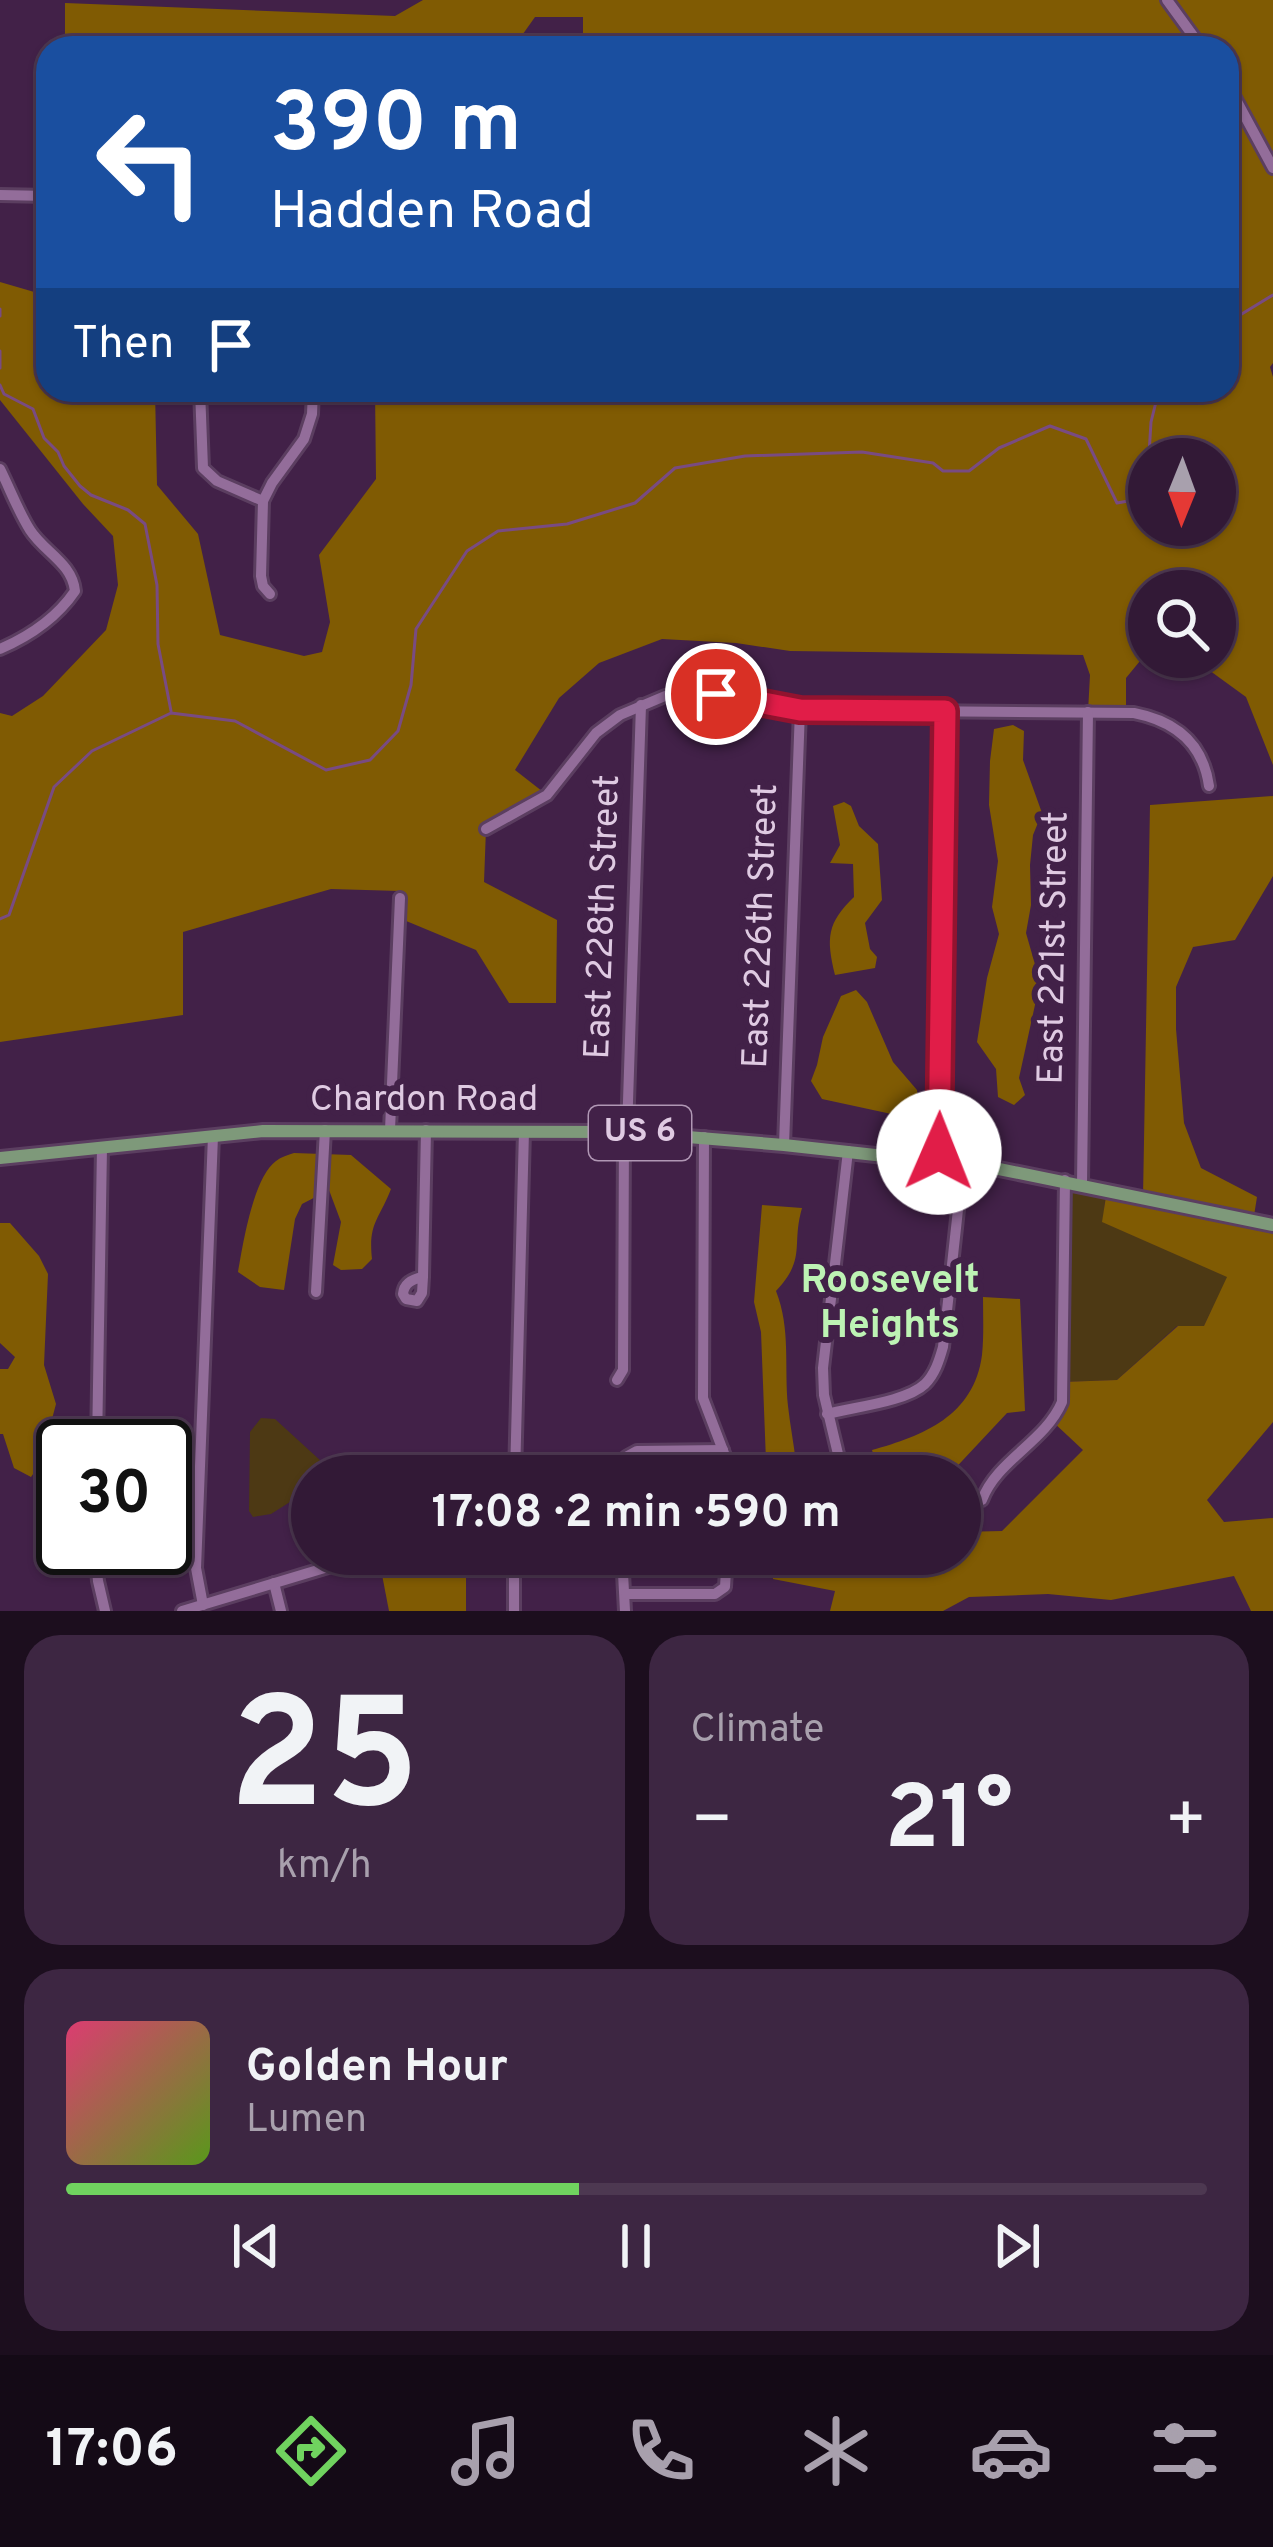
<!DOCTYPE html>
<html lang="en">
<head>
<meta charset="utf-8">
<style>
	body { margin:0; font-family:Overpass,sans-serif; background:#3d2642; color:#f1f3f6; height:100vh; display:flex; flex-direction:column; font-size:45px; white-space:nowrap }
	* { box-sizing:border-box; margin:0 }
	p { font-size:39px; color:#a8a0ad }
	.icon { flex:none; width:66px; height:66px; fill:none; stroke:currentColor; stroke-width:2; stroke-linecap:round; stroke-linejoin:round }
	.map { position:relative; height:1611px; overflow:hidden }
	.side { display:flex; flex-direction:column; gap:24px; padding:24px; background:#1c0e1e; flex:1 }
	.side>* { flex:none }
	.top-card { position:absolute; left:36px; top:36px; width:1203px; height:366px; border-radius:36px; box-shadow:0 3px 9px #0004,0 0 0 3px #4d3851; background:#1a4fa0; color:#fff; overflow:hidden }
	.needle { width:78px; rotate:181deg }
	.fabs { position:absolute; left:1128px; top:438px; display:grid; gap:24px }
	.fabs a { display:grid; place-items:center; width:108px; height:108px; border-radius:50%; background:#321936; box-shadow:0 3px 9px #0004,0 0 0 3px #4d3851; font-size:60px }
	.speed { position:absolute; left:36px; top:1419px; display:flex; gap:24px; font-size:60px; font-weight:700; text-align:center }
	.speed>* { display:grid; place-content:center; width:156px; height:156px; border-radius:50%; background:#321936; box-shadow:0 3px 9px #0004,0 0 0 3px #4d3851; line-height:1 }
	.speed .limit { border:6px solid #111; border-radius:18px; background:#fff; color:#111 }
	.pin { position:absolute; display:grid; place-items:center; width:102px; height:102px; color:#fff; margin:-51px; border:6px solid #fff; border-radius:50%; box-shadow:0 3px 12px #0007 }
	.me { position:absolute; width:132px; margin:-66px; rotate:1deg; stroke-linejoin:round; filter:drop-shadow(0 0 9px #0008) }
	.turn { display:flex; align-items:center; gap:42px; height:252px; padding:0 36px; font-size:54px }
	.turn .icon { width:156px; height:156px; stroke-width:2.5 }
	.turn b { display:block; font-size:84px; line-height:102px }
	.then { display:flex; align-items:center; height:114px; padding:0 36px; background:#0003; gap:24px; font-size:45px }
	.big { font-size:90px; font-weight:700; line-height:1.1 }
	.side .card { flex:1; display:flex; flex-direction:column; justify-content:center; gap:18px; min-width:0; padding:0 42px; border-radius:36px; background:#3d2642 }
	.side .dial { align-items:center; gap:0 }
	.dial b { font-size:156px; line-height:1 }
	.song { display:flex; align-items:center; gap:36px }
	.cover { width:144px; height:144px; border-radius:18px; background:linear-gradient(135deg,hsl(340 70% 55%),hsl(90 70% 35%)) }
	.played { height:12px; border-radius:6px; background:linear-gradient(90deg,#70d35f 45%,#4d3851 45%) }
	.keys { display:flex; justify-content:space-around; direction:ltr }
	.heat { display:flex; justify-content:space-between; align-items:center; font-size:66px; direction:ltr }
	.side .tiles { flex:1; display:grid; gap:24px; grid-template-columns:1fr 1fr }
	.card:last-child { grid-column:span 2 }
	.trip { position:absolute; left:291px; top:1455px; width:690px; height:120px; border-radius:60px; background:#321936; box-shadow:0 3px 9px #0004,0 0 0 3px #4d3851; font-weight:700; line-height:120px; text-align:center }
	.dock { display:flex; height:192px; justify-content:space-around; align-items:center; background:#140a16; color:#a8a0ad }
	.dock .icon { width:84px; height:84px }
	.dock .on { color:#70d35f }
	.dock b { font-size:54px; color:#f1f3f6 }
	.map>svg:first-child { display:block }
</style>
</head>
<body>
<div class="map">
<svg width="1273" height="1611" viewBox="0 0 1273 1611">
	<rect width="100%" height="100%" fill="#422148"/>
	<g fill="#4d3914">
		<polygon points="1065,1180 1106,1190 1103,1222 1228,1277 1204,1326 1177,1326 1117,1380 1062,1382"/>
		<polygon points="261,1418 275,1419 322,1462 323,1476 312,1476 312,1487 309,1490 271,1514 253,1517 249,1511 250,1432"/>
	</g>
	<g fill="#805b03" fill-rule="evenodd">
		<path d="M 423,0 L 1273,0 L 1273,363 L 1270,367 L 1273,377 L 1273,765 L 1246,697 L 1191,657 L 1215,657 L 1215,591 L 1149,591 L 1149,650 L 1126,678 L 1126,713 L 1088,712 L 1090,675 L 1083,655 L 790,651 L 736,643 L 662,639 L 599,663 L 559,698 L 515,770 L 547,795 L 486,829 L 484,882 L 557,920 L 556,1003 L 509,1003 L 476,950 L 399,918 L 400,891 L 331,889 L 183,932 L 183,1015 L 0,1042 L 0,713 L 12,716 L 43,696 L 106,630 L 118,585 L 113,536 L 83,504 L 0,400 L 0,282 L 48,296 L 48,390 L 155,390 L 157,485 L 198,534 L 220,635 L 304,656 L 322,652 L 330,622 L 319,555 L 376,479 L 375,390 L 1227,390 L 1227,48 L 1133,48 L 1119,37 L 1101,48 L 583,48 L 583,17 L 535,17 L 513,48 L 65,48 L 65,3 L 395,16 ZM 1149,459 L 1215,459 L 1215,525 L 1149,525 Z"/>
		<polygon points="1013,725 1024,731 1023,760 1042,813 1033,835 1030,865 1031,905 1026,933 1040,982 1019,1078 1025,1095 1014,1105 998,1097 996,1069 977,1042 987,978 999,934 992,907 998,861 989,805 990,761 994,729"/>
		<polygon points="1273,796 1273,876 1235,940 1193,947 1176,987 1176,1029 1184,1123 1201,1168 1257,1197 1253,1222 1273,1225 1273,1422 1207,1500 1224,1522 1273,1518 1273,1611 1251,1611 1234,1576 1111,1600 1048,1594 969,1597 943,1611 830,1611 835,1591 773,1579 773,1554 960,1554 960,1532 1002,1531 1083,1450 1052,1421 1062,1382 1117,1380 1178,1326 1204,1326 1227,1277 1102,1222 1107,1190 1143,1197 1150,805"/>
		<path d="M 844,802 L 851,806 L 859,826 L 878,844 L 882,900 L 865,923 L 870,949 L 877,957 L 875,968 L 835,975 C 826,938 827,923 854,897 L 853,864 L 830,863 L 840,845 L 833,806 Z"/>
		<polygon points="856,990 867,1002 893,1062 917,1090 919,1111 910,1118 822,1099 811,1081 817,1065 823,1037 841,996"/>
		<path d="M 294,1153 L 351,1155 L 391,1189 C 379,1220 368,1223 372,1259 L 362,1269 L 341,1270 L 333,1265 L 341,1222 L 329,1190 L 302,1204 L 295,1219 L 284,1290 L 260,1287 L 238,1272 C 243,1244 253,1178 276,1161 C 281,1157 288,1155 294,1153 Z"/>
		<path d="M 762,1205 L 802,1208 C 791,1246 807,1258 776,1291 C 791,1329 784,1367 788,1406 C 790,1425 794,1444 796,1464 L 793,1469 L 799,1476 L 774,1476 L 766,1461 L 761,1332 L 754,1302 Z"/>
		<polygon points="0,1223 10,1223 39,1256 48,1274 44,1365 56,1404 40,1464 31,1477 14,1468 3,1434 0,1434 0,1369 8,1369 15,1357 0,1343"/>
		<path d="M 983,1297 L 1020,1299 L 1025,1411 L 1007,1413 L 948,1476 L 880,1476 L 872,1450 C 923,1436 974,1416 982,1355 C 984,1336 983,1316 983,1297 Z"/>
		<polygon points="378,1554 466,1554 466,1611 389,1611"/>
	</g>
	<g fill="none" stroke-linecap="round" stroke-linejoin="round">
		<g stroke="#794b82" stroke-width="3">
			<polyline points="0,309 0,316"/>
			<polyline points="1227,323 1273,295"/>
			<polyline points="0,351 0,368"/>
			<polyline points="0,385 4,394 33,409 44,438 58,452 64,466 80,486 91,495 128,510 145,524 157,585 158,644 171,711"/>
			<polyline points="0,919 9,915 54,787 92,751 171,713 235,721 326,770 370,760 398,731 411,685 416,629 467,551 498,531 567,524 635,503 675,468 745,456 862,452 933,463 943,471 969,471 999,448 1050,426 1086,439 1117,503 1134,500 1147,487 1151,422 1159,390"/>
		</g>
		<defs>
			<g id="minor">
				<polyline points="1167,0 1202,48"/>
				<polyline points="1227,83 1273,168"/>
				<polyline points="0,195 48,196"/>
				<polyline points="200,390 203,468 217,481 263,501"/>
				<path d="M 0,469 C 10,489 18,511 30,530 C 44,552 72,563 75,591 C 56,619 30,636 0,649"/>
				<polyline points="270,594 263,586 261,576 263,501 272,483 304,439 312,414 313,390"/>
				<path d="M 486,829 L 547,795 L 596,733 L 620,715 L 665,696 L 716,694 L 800,710 L 1134,713 C 1175,721 1203,743 1209,786"/>
				<polyline points="390,1130 400,898"/>
				<polyline points="627,1132 641,705"/>
				<polyline points="704,1137 703,1398 727,1461 728,1476"/>
				<polyline points="784,1145 800,710"/>
				<polyline points="939,1161 945,711"/>
				<polyline points="1082,1184 1088,712"/>
				<path d="M 423,1277 C 412,1279 404,1283 403,1294 L 406,1299 L 417,1301 L 422,1293 L 423,1277 L 426,1130"/>
				<polyline points="316,1292 325,1130"/>
				<polyline points="617,1380 623,1370 624,1132"/>
				<path d="M 827,1414 C 853,1407 906,1402 925,1384 C 935,1374 939,1361 943,1347 L 963,1164"/>
				<polyline points="97,1446 102,1147"/>
				<polyline points="838,1454 824,1395 823,1368 848,1151"/>
				<polyline points="515,1476 524,1131"/>
				<polyline points="622,1476 626,1457 637,1451 723,1450"/>
				<path d="M 982,1500 C 997,1460 1045,1442 1062,1402 L 1065,1180"/>
				<polyline points="95,1548 98,1581 105,1611"/>
				<polyline points="622,1554 625,1611"/>
				<polyline points="274,1583 281,1611"/>
				<polyline points="626,1594 715,1594 725,1587 727,1554"/>
				<polyline points="203,1605 196,1568 213,1136"/>
				<polyline points="182,1611 371,1554"/>
				<polyline points="514,1611 514,1554"/>
			</g>
			<polyline id="major" points="0,1158 263,1131 627,1132 784,1145 994,1168 1273,1225"/>
		</defs>
		<use href="#minor" stroke="#5b3e60" stroke-width="16"/>
		<use href="#major" stroke="#5b3e60" stroke-width="18"/>
		<use href="#minor" stroke="#936d9a" stroke-width="10"/>
		<use href="#major" stroke="#7e997a" stroke-width="12"/>
	</g>
	<g fill="none" stroke-linecap="round" stroke-linejoin="round">
		<defs>
			<polyline id="route" points="716,694 800,710 945,711 939,1152"/>
		</defs>
		<use href="#route" stroke="#92132f" stroke-width="30"/>
		<use href="#route" stroke="#e11d48" stroke-width="21"/>
	</g>
	<g text-anchor="middle" dominant-baseline="central" stroke-width="12" stroke-linejoin="round" paint-order="stroke">
		<rect fill="#422148" stroke="#b097b4" stroke-width="3" x="589" y="1106" width="102" height="54" rx="9"/>
		<g font-size="33" font-weight="bold" fill="#dfcae2">
			<text x="640" y="1133">US 6</text>
		</g>
		<g font-size="36" fill="#dfcae2" stroke="#422148">
			<text transform="translate(604 917) rotate(-88)">East 228th Street</text>
			<text transform="translate(762 926) rotate(-88)">East 226th Street</text>
			<text transform="translate(1055 948) rotate(-89)">East 221st Street</text>
			<text x="424" y="1101">Chardon Road</text>
		</g>
		<g font-size="39" font-weight="bold" fill="#bdf3b4" stroke="#422148">
			<text x="890" y="1282">Roosevelt<tspan x="890" dy="45">Heights</tspan></text>
		</g>
	</g>
</svg>
<div class="fabs">
<a><svg class="needle" viewBox="-14 -14 28 28"><path d="M0-13l5 13h-10z" fill="#e53935"/><path d="M0 13l5-13h-10z" fill="#a8a0ad"/></svg></a>
<a><svg class="icon" aria-label="search" viewBox="0 0 24 24"><circle cx="10" cy="10" r="6"/><path d="M15 15l6 6"/></svg></a>
</div>
<div class="speed"><div class="limit">30</div></div>
<div class="pin" style="left:716px;top:694px;background:#d93025"><svg class="icon" aria-label="arrive" viewBox="0 0 24 24"><path d="M6 21V4h12l-3 4 3 4H6"/></svg></div>
<svg class="me" style="left:939px;top:1152px" viewBox="-20 -20 40 40"><circle r="19" fill="#fff"/><path d="M0-13L10 11 0 6-10 11z" fill="#e11d48"/></svg>
<div class="trip">17:08 · 2 min · 590 m</div>
<div class="top-card">
<div class="turn"><svg class="icon" aria-label="left" viewBox="0 0 24 24"><path d="M17 20v-9H6M10 6l-5 5 5 5"/></svg><div><b>390 m</b>Hadden Road</div></div>
<div class="then">Then<svg class="icon" aria-label="arrive" viewBox="0 0 24 24"><path d="M6 21V4h12l-3 4 3 4H6"/></svg></div>
</div>
</div>
<section class="side">
<div class="tiles">
<div class="card dial"><b>25</b><p>km/h</p></div>
<div class="card"><p>Climate</p>
<div class="heat"><a>−</a><b class="big">21°</b><a>+</a></div>
</div>
<div class="card">
<div class="song"><i class="cover"></i><div><b>Golden Hour</b><p>Lumen</p></div></div>
<div class="played"></div>
<div class="keys"><svg class="icon" aria-label="previous" viewBox="0 0 24 24"><path d="M18 5L8 12l10 7zM5 5v14"/></svg><svg class="icon" aria-label="pause" viewBox="0 0 24 24"><path d="M8 5v14M16 5v14"/></svg><svg class="icon" aria-label="next" viewBox="0 0 24 24"><path d="M6 5l10 7-10 7zM19 5v14"/></svg></div>
</div>
</div>
</section>
<nav class="dock">
<b>17:06</b>
<svg class="icon on" aria-label="directions" viewBox="0 0 24 24"><path d="M12 3l9 9-9 9-9-9zM9 14v-3h6M13 9l2 2-2 2"/></svg>
<svg class="icon" aria-label="music" viewBox="0 0 24 24"><path d="M9 18V5l10-2v13"/><circle cx="6" cy="18" r="3"/><circle cx="16" cy="16" r="3"/></svg>
<svg class="icon" aria-label="phone" viewBox="0 0 24 24"><path d="M5 4h4l2 5-3 2q2 4 5 5l2-3 5 2v4C11 20 4 13 5 4z"/></svg>
<svg class="icon" aria-label="climate" viewBox="0 0 24 24"><path d="M12 3v18M4 7l16 10M4 17L20 7"/></svg>
<svg class="icon" aria-label="car" viewBox="0 0 24 24"><path d="M5 17H2v-5l4-1 3-4h7l3 4 3 1v5h-3M9 17h6M6 11h13"/><circle cx="7" cy="17" r="2"/><circle cx="17" cy="17" r="2"/></svg>
<svg class="icon" aria-label="filters" viewBox="0 0 24 24"><path d="M4 7h16M4 17h16"/><circle cx="9" cy="7" r="2"/><circle cx="15" cy="17" r="2"/></svg>
</nav>
</body>
</html>
